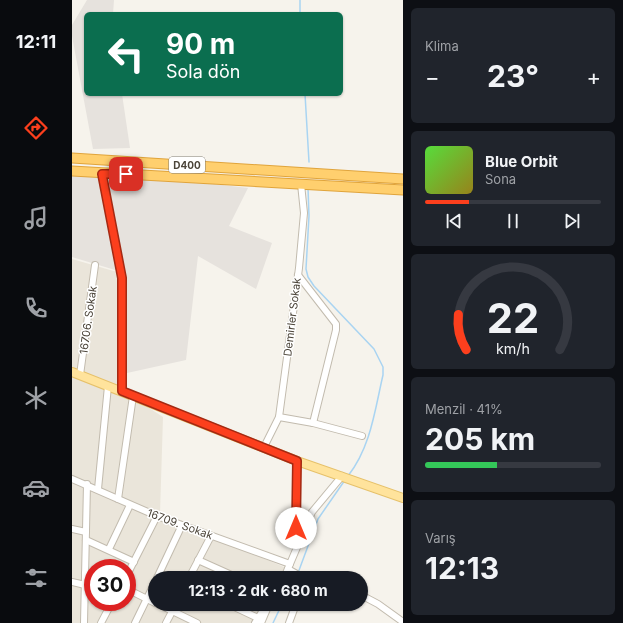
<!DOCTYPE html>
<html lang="tr">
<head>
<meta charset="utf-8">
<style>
	body { margin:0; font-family:Inter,sans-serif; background:#20242c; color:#f1f3f6; height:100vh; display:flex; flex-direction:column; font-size:15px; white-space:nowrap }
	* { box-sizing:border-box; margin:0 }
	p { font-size:13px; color:#9ea1a6 }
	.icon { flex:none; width:22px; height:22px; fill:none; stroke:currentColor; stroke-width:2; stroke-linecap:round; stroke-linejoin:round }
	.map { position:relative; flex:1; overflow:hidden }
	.drawer { display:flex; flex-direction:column; gap:8px; padding:8px; background:#0d0f14; width:220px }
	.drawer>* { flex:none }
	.hud { position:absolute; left:12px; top:12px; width:259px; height:84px; border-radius:6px; box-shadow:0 1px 3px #0004; background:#0b6e4f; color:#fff; overflow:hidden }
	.speed { position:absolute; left:12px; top:559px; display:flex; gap:8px; font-size:20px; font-weight:700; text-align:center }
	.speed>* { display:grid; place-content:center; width:52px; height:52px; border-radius:50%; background:#171b24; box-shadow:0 1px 3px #0004; line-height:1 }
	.speed .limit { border:6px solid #d22; background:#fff; color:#111 }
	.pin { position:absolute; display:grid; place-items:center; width:34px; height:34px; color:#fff; margin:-17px; border-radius:8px; box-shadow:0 2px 6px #0006 }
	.me { position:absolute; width:44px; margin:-22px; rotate:0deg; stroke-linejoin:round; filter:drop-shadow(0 0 3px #0008) }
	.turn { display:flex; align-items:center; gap:14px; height:84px; padding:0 16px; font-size:18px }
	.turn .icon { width:52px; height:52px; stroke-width:2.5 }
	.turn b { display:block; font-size:28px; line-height:34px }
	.big { font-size:30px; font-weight:700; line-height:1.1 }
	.drawer .tile { flex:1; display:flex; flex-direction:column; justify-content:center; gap:6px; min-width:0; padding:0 14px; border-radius:6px; background:#20242c }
	.drawer .dial { align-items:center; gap:0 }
	.dial svg { height:104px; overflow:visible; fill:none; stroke:#363941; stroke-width:7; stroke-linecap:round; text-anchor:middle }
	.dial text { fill:#f1f3f6; stroke:none }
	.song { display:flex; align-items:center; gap:12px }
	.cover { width:48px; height:48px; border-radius:6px; background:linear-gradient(135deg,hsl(110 70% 55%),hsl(50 70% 35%)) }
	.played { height:4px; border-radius:2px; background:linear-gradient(90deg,#fc3f1d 25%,#363941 25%) }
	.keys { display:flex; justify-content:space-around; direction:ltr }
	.heat { display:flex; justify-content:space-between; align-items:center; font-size:22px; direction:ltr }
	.charge { height:6px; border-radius:3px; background:linear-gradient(90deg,#34c759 41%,#363941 0) }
	.trip { position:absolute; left:76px; top:571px; width:220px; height:40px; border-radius:20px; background:#171b24; box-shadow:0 1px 3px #0004; font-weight:700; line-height:40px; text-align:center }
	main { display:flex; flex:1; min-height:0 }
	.dock { display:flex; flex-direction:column; width:72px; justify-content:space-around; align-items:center; background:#090b0e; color:#9ea1a6 }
	.dock .icon { width:28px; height:28px }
	.dock .on { color:#fc3f1d }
	.dock b { font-size:18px; color:#f1f3f6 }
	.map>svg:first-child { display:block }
</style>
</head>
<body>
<main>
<nav class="dock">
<b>12:11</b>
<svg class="icon on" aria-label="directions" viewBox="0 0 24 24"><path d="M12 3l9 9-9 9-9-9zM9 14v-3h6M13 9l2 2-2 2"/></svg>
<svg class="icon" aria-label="music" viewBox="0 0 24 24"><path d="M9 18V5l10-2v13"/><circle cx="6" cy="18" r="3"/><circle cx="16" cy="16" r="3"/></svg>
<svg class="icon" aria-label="phone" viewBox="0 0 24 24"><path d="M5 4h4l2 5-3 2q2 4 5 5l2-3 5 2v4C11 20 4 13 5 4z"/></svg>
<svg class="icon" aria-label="climate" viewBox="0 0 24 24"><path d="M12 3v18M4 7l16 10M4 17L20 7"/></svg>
<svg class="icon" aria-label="car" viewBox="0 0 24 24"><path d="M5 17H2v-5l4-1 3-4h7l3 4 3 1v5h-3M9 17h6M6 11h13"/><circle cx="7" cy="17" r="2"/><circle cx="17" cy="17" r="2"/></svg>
<svg class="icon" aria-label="filters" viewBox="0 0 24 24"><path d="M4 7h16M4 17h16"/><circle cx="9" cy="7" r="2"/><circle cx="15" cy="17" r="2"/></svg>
</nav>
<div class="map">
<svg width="331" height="623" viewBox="0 0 331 623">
	<rect width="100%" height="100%" fill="#f6f3ec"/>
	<path fill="#eae5da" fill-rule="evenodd" d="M 0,259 L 52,274 L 48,389 L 91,417 L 88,514 L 219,570 L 214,578 L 83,578 L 83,604 L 199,604 L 188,623 L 0,623 ZM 21,568 L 55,568 L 55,602 L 21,602 Z"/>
	<g fill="#e6e2dd">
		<polygon points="15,0 42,0 41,14 14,14 14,94 50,94 58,148 21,149 0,36 0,25"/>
		<polygon points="0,167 176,188 157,226 200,243 184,289 126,256 114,360 55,373 53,273 0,257"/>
	</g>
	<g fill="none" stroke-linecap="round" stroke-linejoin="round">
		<g stroke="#a9d4f2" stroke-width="1.5">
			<polyline points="228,0 228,14"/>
			<polyline points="233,94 237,162"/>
			<path d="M 236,188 L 237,216 L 234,269 L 236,277 L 242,286 L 302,349 L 311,367 L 311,375 C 303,409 299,447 276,476"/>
			<polyline points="226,573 246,519 273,480"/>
			<polyline points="201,623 210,604"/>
		</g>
		<defs>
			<g id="minor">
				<polyline points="30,174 51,285 50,391"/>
				<polyline points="226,275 264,324 264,330 241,423"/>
				<polyline points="8,375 23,265"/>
				<polyline points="207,417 241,423 290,436"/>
				<polyline points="192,447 207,417 227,268 232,213 229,184"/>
				<polyline points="225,461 224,528 232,528"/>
				<polyline points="0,479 85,516 218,564"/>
				<polyline points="26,489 36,386"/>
				<polyline points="46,499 61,396"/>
				<polyline points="0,529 14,532"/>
				<polyline points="14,540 62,562"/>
				<polyline points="37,549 58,505"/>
				<polyline points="126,560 166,578"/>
				<polyline points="216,569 232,578"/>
				<polyline points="13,573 21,576"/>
				<polyline points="55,575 85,516"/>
				<polyline points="85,578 110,525"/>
				<polyline points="117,578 139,536"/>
				<polyline points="212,578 240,512 270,476"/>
				<polyline points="0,582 13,585"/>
				<polyline points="55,589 83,603"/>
				<polyline points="289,595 306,604 331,622"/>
				<polyline points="86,604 125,623"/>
				<polyline points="156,604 186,618"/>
				<polyline points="12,623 15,484"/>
				<polyline points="29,623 40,602"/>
				<polyline points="63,623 83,582"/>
				<polyline points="94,623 104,604"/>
				<polyline points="183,623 195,604"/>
				<polyline points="189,623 195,609"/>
				<polyline points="217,623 224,604"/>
			</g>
			<polyline id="major" points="0,372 225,461 331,498"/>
			<g id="highway">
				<polyline points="0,158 331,179"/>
				<polyline points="0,171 331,190"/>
			</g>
		</defs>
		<use href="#minor" stroke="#c2bbae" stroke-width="8"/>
		<use href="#major" stroke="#e6c16a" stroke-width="10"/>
		<use href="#highway" stroke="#e0a43c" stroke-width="11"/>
		<use href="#minor" stroke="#fff" stroke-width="6"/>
		<use href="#major" stroke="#ffe39c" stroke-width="8"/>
		<use href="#highway" stroke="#ffcf6e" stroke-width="9"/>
	</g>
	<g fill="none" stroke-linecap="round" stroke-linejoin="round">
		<defs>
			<polyline id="route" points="54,174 30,174 50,278 50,391 225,461 224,528"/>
		</defs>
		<use href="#route" stroke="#a42913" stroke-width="10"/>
		<use href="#route" stroke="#fc3f1d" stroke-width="7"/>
	</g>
	<g text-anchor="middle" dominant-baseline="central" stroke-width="3" stroke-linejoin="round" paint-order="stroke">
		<rect fill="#fff" stroke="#817c74" stroke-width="1" x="97" y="157" width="36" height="16" rx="3"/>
		<g font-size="10" font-weight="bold" fill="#4b4439">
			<text x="115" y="165">D400</text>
		</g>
		<g font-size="11" fill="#4b4439" stroke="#fff">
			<text transform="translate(220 317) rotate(-83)">Demirler Sokak</text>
			<text transform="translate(16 320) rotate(-82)">16706. Sokak</text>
			<text transform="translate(108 524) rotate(20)">16709. Sokak</text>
		</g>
	</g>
</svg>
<div class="speed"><div class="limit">30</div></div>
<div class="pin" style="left:54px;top:174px;background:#d93025"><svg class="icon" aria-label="arrive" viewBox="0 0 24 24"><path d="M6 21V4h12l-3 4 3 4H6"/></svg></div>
<svg class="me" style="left:224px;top:528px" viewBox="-20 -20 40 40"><circle r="19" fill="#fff"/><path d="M0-13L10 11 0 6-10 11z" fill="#fc3f1d"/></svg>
<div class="trip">12:13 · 2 dk · 680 m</div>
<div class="hud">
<div class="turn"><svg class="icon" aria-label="left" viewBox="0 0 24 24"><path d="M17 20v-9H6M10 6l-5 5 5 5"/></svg><div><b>90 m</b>Sola dön</div></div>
</div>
</div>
<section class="drawer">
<div class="tile"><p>Klima</p>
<div class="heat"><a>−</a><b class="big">23°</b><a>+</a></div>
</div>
<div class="tile">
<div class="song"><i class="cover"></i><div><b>Blue Orbit</b><p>Sona</p></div></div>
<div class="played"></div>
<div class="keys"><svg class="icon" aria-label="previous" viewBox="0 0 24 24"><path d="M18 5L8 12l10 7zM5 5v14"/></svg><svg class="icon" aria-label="pause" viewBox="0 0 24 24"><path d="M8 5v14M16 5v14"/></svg><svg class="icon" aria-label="next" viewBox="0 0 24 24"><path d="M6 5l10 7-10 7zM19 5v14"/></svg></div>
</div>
<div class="tile dial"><svg viewBox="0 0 100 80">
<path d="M14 69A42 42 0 1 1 86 69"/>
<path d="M14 69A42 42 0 0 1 8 42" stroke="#fc3f1d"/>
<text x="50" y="56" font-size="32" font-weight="700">22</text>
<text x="50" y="72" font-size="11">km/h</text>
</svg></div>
<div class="tile"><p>Menzil · 41%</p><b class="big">205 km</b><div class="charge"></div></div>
<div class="tile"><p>Varış</p><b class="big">12:13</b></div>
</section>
</main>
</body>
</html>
